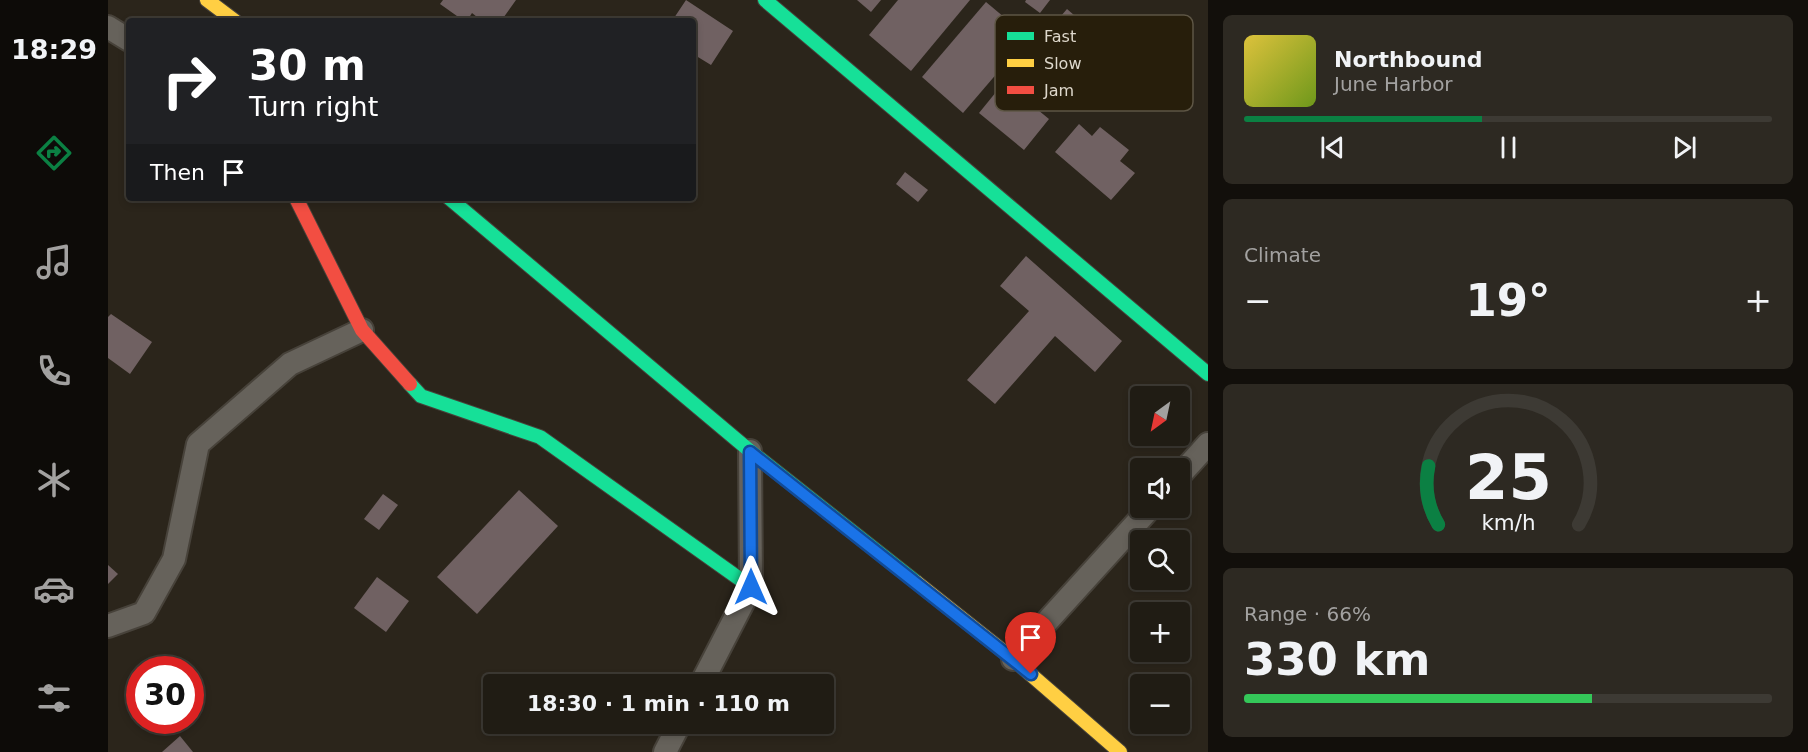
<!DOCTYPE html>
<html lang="en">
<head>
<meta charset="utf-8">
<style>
	body { margin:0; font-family:"DejaVu Sans",sans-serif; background:#2d2922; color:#f1f3f6; height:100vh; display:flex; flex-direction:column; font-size:22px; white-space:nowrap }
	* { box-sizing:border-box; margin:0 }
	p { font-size:20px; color:#a2a1a0 }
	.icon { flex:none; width:33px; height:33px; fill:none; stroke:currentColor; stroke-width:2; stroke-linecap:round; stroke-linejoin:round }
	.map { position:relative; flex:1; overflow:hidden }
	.panel { display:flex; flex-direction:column; gap:15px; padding:15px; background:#120f0b; width:600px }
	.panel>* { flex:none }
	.banner { position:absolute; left:18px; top:18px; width:570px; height:183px; border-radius:6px; box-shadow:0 3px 9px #0003,0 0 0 2px #3d3a34; background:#202124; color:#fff; overflow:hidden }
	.needle { width:39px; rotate:213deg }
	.fabs { position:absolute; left:1022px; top:386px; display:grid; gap:12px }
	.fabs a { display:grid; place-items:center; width:60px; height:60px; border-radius:6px; background:#201c14; box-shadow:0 3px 9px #0003,0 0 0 2px #3d3a34; font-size:30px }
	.speed { position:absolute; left:18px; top:656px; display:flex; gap:12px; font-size:30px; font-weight:700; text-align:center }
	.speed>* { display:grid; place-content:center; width:78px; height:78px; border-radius:50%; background:#201c14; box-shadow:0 3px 9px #0003,0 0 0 2px #3d3a34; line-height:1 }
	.speed .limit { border:9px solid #d22; background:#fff; color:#111 }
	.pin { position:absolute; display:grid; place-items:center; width:51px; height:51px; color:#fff; margin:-62px -26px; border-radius:50% 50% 50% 0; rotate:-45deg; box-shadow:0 0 6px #0007 }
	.pin .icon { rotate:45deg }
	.me { position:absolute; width:66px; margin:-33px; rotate:0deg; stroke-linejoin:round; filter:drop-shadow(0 0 4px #0008) }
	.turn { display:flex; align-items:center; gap:21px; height:126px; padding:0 24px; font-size:27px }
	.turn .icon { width:78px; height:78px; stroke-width:2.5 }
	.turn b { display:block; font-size:42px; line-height:51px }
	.then { display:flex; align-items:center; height:57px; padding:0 24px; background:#0003; gap:12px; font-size:22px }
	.big { font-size:45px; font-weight:800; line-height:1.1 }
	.panel .card { flex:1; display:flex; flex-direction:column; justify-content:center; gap:9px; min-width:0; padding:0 21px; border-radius:9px; background:#2d2922 }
	.panel .dial { align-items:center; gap:0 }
	.dial svg { height:156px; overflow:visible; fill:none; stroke:#3d3a34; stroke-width:7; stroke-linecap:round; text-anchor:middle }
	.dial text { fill:#f1f3f6; stroke:none }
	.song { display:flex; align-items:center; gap:18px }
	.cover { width:72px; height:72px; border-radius:9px; background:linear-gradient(135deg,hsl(50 70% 55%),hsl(80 70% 35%)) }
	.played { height:6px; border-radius:3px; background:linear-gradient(90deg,#0b8043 45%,#3d3a34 45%) }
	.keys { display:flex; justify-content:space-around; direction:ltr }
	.heat { display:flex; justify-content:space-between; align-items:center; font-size:33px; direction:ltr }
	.charge { height:9px; border-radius:4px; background:linear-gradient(90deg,#34c759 66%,#3d3a34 0) }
	.trip { position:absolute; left:375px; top:674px; width:351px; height:60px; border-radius:6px; background:#201c14; box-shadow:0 3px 9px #0003,0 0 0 2px #3d3a34; font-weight:800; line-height:60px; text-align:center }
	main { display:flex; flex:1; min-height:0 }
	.tab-bar { display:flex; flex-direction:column; width:108px; justify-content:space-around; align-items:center; background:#0d0b08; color:#a2a1a0 }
	.tab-bar .icon { width:42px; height:42px }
	.tab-bar .selected { color:#0b8043 }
	.tab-bar b { font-size:27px; color:#f1f3f6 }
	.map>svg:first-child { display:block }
</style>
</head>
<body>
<main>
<nav class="tab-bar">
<b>18:29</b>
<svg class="icon selected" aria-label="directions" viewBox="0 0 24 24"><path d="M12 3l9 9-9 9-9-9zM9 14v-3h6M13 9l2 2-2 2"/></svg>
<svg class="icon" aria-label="music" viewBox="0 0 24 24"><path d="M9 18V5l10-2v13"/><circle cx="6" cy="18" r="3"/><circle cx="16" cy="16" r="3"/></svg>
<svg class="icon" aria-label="phone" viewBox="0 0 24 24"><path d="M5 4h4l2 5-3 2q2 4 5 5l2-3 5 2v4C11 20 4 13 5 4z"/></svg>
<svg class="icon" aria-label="climate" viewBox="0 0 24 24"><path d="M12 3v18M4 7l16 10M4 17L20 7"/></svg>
<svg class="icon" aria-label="car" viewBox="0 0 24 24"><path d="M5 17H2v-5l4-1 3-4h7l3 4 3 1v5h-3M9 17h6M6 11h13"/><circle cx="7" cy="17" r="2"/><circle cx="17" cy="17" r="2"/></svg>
<svg class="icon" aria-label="filters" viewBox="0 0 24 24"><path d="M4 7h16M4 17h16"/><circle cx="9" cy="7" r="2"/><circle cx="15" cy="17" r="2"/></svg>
</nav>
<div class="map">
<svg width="1100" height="752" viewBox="0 0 1100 752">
	<rect width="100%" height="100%" fill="#2b251b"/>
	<g fill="#706162">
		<polygon points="335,0 408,0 393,21 374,21 364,13 359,21 356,21 332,4"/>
		<polygon points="578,0 625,31 603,65 585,54 585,21 564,21"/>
		<polygon points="749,0 773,0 763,12"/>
		<polygon points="790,0 862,0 803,71 761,35"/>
		<polygon points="918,0 942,0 932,13 917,2"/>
		<polygon points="878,2 920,37 855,113 814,77"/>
		<polygon points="959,9 974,22 962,35 981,51 967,67 934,38"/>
		<polygon points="927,44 973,81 960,97 926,69 908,92 941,119 916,150 871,113"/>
		<polygon points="971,124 984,136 992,127 1021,150 1012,161 1027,173 1003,200 947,152"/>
		<polygon points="797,172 820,190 810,202 788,184"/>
		<polygon points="918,256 1014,341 987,372 947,336 887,404 859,380 921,311 892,286"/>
		<polygon points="3,314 44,342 22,374 0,358 0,317"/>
		<polygon points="411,490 450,526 369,614 329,577"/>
		<polygon points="275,494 290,505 271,530 256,519"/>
		<polygon points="0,565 10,574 0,584"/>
		<polygon points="269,577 301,601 278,632 246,608"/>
		<polygon points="72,736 85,752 54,752"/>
	</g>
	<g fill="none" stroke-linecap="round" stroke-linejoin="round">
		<defs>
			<g id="street">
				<polyline points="0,27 21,40"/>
				<polyline points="1071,476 1100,444"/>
				<polyline points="0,626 36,613 66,559 90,444 182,364 254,330"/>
				<polyline points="905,659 1043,507"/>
				<polyline points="593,684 643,587 642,451"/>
				<polyline points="557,752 572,723"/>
			</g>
			<g id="fast">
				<polyline points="657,0 1100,374"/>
				<polyline points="341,198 642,451 808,582"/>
				<polyline points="302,384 313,396 432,437 643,587"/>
			</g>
			<g id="slow">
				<polyline points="99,0 127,21"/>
				<polyline points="808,582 905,659 1012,752"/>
			</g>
			<polyline id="jam" points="188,198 254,330 302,384"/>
		</defs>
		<use href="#street" stroke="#47423a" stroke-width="26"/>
		<use href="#fast" stroke="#47423a" stroke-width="16"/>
		<use href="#slow" stroke="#47423a" stroke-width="16"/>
		<use href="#jam" stroke="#47423a" stroke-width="16"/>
		<use href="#street" stroke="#66625b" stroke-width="22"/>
		<use href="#fast" stroke="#16e098" stroke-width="14"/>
		<use href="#slow" stroke="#ffcf43" stroke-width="14"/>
		<use href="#jam" stroke="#f24e42" stroke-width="14"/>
	</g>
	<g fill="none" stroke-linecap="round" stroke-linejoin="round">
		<defs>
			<polyline id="route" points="643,587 642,452 923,674"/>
		</defs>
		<use href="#route" stroke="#114b97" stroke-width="15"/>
		<use href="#route" stroke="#1a73e8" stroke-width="10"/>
	</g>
	<rect x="887" y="15" width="198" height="96" rx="9" fill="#271e0b" stroke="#5e5645" stroke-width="1.5"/>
	<rect x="899" y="32" width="27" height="8" fill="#16e098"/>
	<rect x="899" y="59" width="27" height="8" fill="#ffcf43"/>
	<rect x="899" y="86" width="27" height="8" fill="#f24e42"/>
	<g font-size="16" fill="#ded8cc">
		<text x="936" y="42">Fast</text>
		<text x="936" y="69">Slow</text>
		<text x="936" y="96">Jam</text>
	</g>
</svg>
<div class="fabs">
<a><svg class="needle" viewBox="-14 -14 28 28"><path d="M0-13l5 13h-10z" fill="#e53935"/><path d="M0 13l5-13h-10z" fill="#a2a1a0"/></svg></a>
<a><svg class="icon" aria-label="sound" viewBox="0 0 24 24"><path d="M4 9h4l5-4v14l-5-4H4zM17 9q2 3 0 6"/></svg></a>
<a><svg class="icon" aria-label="search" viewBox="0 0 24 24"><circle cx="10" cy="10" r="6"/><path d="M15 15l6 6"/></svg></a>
<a>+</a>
<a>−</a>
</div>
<div class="speed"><div class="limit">30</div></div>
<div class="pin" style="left:923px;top:674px;background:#d93025"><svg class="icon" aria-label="arrive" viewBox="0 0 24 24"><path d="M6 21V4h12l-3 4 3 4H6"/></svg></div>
<svg class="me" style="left:643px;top:587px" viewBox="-20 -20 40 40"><path d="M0-17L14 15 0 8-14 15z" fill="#1a73e8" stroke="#fff" stroke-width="4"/></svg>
<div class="trip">18:30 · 1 min · 110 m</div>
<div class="banner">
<div class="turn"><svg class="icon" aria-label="right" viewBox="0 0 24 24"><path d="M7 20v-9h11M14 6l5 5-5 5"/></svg><div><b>30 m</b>Turn right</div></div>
<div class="then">Then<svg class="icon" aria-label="arrive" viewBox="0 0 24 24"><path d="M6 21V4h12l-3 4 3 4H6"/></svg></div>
</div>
</div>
<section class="panel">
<div class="card">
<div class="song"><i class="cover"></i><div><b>Northbound</b><p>June Harbor</p></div></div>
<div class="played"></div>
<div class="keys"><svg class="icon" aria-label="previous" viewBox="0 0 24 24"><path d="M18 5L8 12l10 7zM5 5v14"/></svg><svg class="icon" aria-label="pause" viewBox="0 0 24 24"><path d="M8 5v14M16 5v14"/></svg><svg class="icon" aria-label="next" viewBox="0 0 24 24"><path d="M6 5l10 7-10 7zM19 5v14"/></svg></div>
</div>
<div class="card"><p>Climate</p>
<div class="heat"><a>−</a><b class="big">19°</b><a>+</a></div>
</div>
<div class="card dial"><svg viewBox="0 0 100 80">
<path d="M14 69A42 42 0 1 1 86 69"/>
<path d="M14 69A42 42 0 0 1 9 39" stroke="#0b8043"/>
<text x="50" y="56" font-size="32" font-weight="700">25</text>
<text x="50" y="72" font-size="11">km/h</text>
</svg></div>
<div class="card"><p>Range · 66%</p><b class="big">330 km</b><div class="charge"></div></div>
</section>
</main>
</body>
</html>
